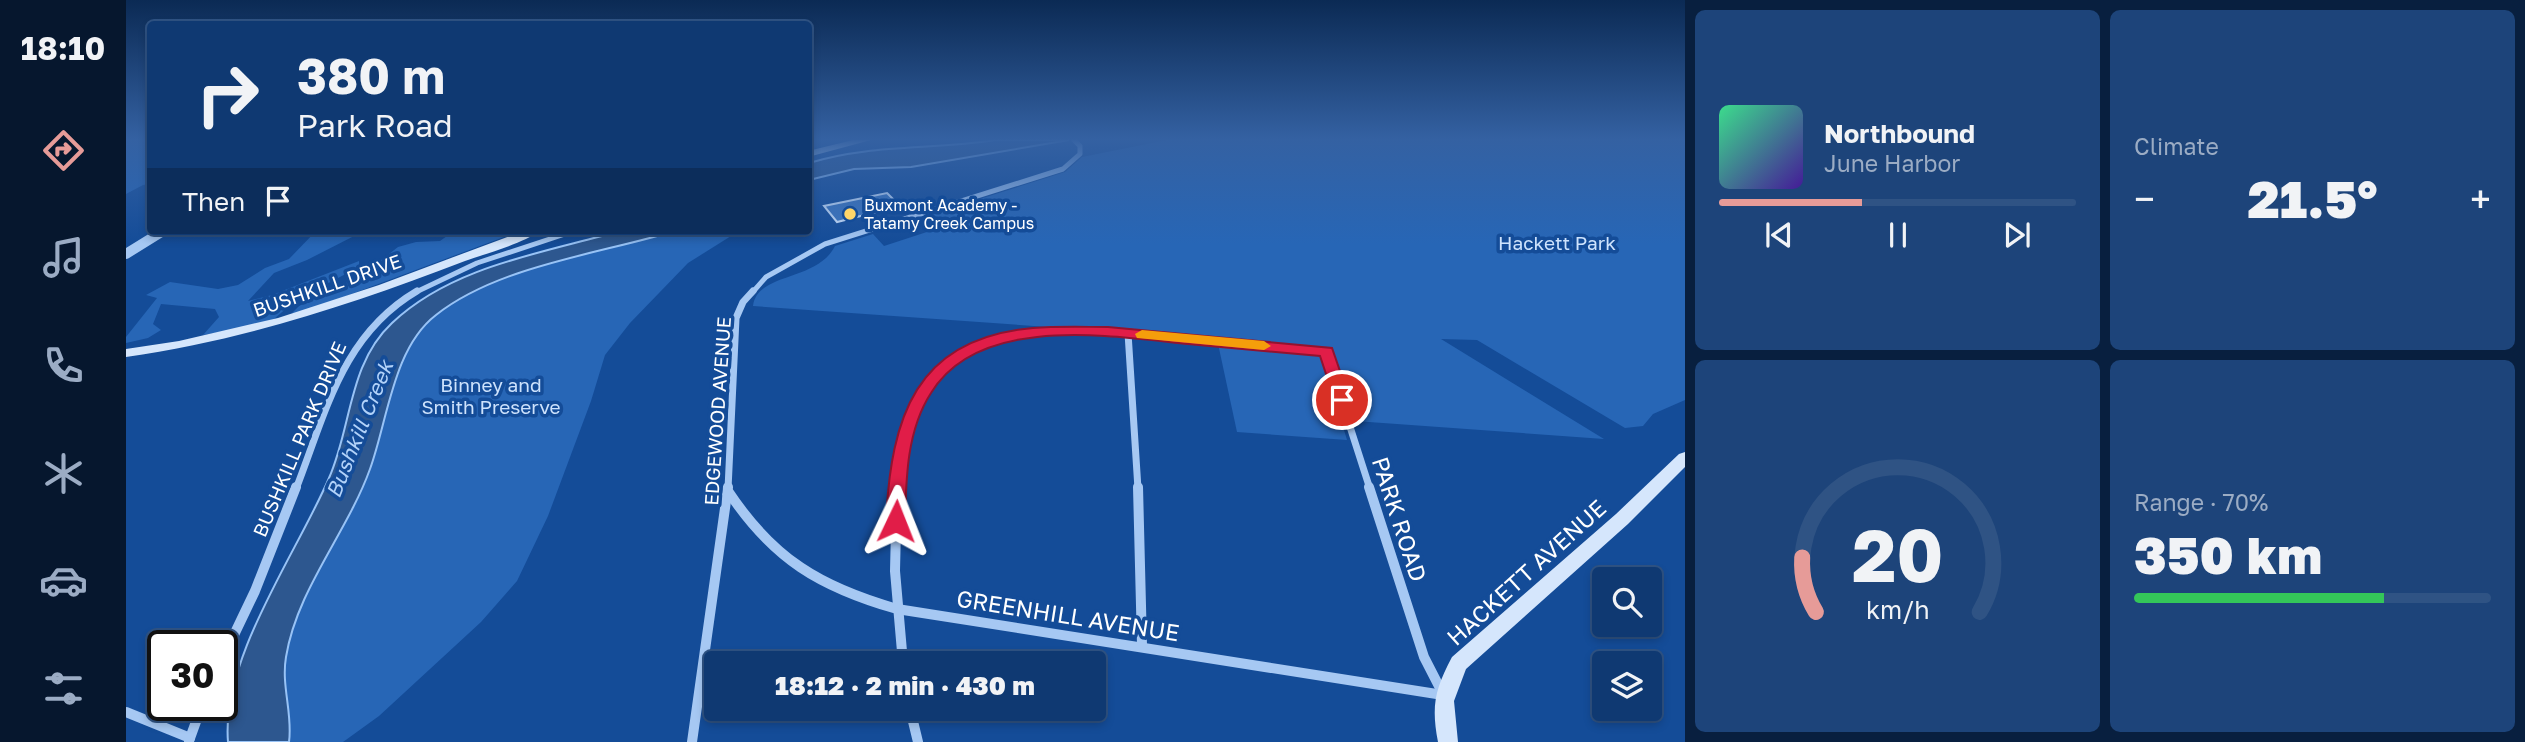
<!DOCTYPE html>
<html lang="en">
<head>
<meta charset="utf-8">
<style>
	body { margin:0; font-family:"Golos Text",sans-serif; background:#1d447a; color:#f1f3f6; height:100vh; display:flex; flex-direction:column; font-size:26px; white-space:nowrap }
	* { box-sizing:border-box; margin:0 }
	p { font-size:23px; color:#9bacc4 }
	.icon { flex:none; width:38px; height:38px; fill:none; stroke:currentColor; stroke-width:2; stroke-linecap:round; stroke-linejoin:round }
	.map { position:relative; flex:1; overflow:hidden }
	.sheet { display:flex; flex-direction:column; gap:10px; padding:10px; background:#081f3f; width:840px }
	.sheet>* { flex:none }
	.guide { position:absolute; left:21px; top:21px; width:665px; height:214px; border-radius:7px; box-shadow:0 4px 10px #0003,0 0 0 2px #2f5384; background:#0f3972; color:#f1f3f6; overflow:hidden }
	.buttons { position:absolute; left:1466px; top:567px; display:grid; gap:14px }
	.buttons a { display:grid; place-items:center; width:70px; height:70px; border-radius:7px; background:#0f3972; box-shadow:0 4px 10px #0003,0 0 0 2px #2f5384; font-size:35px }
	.speed { position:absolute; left:21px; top:630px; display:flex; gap:14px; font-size:35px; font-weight:700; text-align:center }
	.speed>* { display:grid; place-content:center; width:91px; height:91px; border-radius:50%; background:#0f3972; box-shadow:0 4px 10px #0003,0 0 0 2px #2f5384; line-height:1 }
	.speed .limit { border:4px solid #111; border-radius:10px; background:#fff; color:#111 }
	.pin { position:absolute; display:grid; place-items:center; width:60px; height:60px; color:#fff; margin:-30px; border:4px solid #fff; border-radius:50%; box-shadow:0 2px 7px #0007 }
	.me { position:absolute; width:77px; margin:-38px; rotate:2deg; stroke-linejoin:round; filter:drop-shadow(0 0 5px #0008) }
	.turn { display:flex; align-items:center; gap:24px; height:147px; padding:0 35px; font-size:32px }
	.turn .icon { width:91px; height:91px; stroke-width:2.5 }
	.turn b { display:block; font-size:49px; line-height:60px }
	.then { display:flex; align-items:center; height:66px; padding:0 35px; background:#0003; gap:14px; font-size:26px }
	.big { font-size:52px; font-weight:800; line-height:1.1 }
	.sheet .tile { flex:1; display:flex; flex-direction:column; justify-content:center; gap:10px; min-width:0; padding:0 24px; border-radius:10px; background:#1d447a }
	.sheet .dial { align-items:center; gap:0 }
	.dial svg { height:182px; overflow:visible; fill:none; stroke:#2f5384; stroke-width:7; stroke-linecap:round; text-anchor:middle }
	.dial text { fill:#f1f3f6; stroke:none }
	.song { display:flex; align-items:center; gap:21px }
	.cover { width:84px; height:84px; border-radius:10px; background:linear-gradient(135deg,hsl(150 70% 55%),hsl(260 70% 35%)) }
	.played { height:7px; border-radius:4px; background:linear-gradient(90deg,#e69b98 40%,#2f5384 40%) }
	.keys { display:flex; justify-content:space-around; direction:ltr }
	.heat { display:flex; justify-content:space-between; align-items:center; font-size:38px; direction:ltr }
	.charge { height:10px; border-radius:5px; background:linear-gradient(90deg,#34c759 70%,#2f5384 0) }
	.sheet .tiles { flex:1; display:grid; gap:10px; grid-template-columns:repeat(2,1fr) }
	.trip { position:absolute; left:578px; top:651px; width:402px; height:70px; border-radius:7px; background:#0f3972; box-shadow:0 4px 10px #0003,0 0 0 2px #2f5384; font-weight:800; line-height:70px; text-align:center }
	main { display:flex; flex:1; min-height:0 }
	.tabs { display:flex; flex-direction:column; width:126px; justify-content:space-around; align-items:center; background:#06172e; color:#9bacc4 }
	.tabs .icon { width:49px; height:49px }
	.tabs .selected { color:#e69b98 }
	.tabs b { font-size:32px; color:#f1f3f6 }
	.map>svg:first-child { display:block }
</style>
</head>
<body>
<main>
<nav class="tabs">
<b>18:10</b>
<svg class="icon selected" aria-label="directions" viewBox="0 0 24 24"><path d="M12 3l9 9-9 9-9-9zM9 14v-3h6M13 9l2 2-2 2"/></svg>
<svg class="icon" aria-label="music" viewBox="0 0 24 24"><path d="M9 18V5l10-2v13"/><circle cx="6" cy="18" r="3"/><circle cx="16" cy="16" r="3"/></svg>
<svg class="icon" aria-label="phone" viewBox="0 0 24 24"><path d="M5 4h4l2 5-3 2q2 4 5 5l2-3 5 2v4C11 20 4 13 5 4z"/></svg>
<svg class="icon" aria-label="climate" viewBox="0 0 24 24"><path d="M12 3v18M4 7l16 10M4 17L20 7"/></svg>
<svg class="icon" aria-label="car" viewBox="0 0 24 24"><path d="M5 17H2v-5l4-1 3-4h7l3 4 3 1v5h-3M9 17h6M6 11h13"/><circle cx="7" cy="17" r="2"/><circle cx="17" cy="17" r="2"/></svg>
<svg class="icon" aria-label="filters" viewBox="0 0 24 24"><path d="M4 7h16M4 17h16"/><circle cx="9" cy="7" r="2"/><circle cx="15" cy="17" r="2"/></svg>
</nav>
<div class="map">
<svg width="1559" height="742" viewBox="0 0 1559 742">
	<rect width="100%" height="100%" fill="#144c98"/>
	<g fill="#2766b6">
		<polygon points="0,140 24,140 24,184 17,185 0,194"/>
		<path d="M 1041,140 L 1559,140 L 1559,400 L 1527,414 L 1517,426 L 1499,428 L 1351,340 L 1315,339 L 1478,439 L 1215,420 L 1221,440 L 1111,432 L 1091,339 L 627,306 C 631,272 691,282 709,246 L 747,234 L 758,246 L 810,229 L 800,216 L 939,172 L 956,157 Z"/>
		<polygon points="190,231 209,231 206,234 222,231 234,233 181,260 148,273 122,301 146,295 233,261 233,267 170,300 148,319 134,325 77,335 93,317 89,309 35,304 27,324 35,330 22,338 0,343 0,337 31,298 20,295 44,282 92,289 112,285 139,268 163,259"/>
		<polygon points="328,231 394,231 172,314 166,313 173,306 236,275 272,247 290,242 314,241"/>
		<path d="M 549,231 L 613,231 L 562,263 L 504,323 L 479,355 L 465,401 L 422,516 L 391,581 L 355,622 L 253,716 L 217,742 L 163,742 C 167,714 155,686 160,657 C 171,589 221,533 244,469 C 262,419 267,348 310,315 C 372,266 473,254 549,231 Z"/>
	</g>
	<g fill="#2d578f" stroke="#98c3f6" stroke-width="2">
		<path d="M 869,140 L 943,140 L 785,167 L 728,169 L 683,180 L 683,163 C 744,144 806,150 869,140 Z"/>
		<path d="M 494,231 L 549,231 C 473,254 372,266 310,315 C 267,348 262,419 244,469 C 221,533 171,589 160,657 C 155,686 167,714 163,742 L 102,742 C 95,658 171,553 203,478 C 226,426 222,364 266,323 C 326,266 417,253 494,231 Z"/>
	</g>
	<polygon fill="#3d76c0" stroke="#cee3fd" stroke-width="2" points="761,193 774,206 711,222 698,206"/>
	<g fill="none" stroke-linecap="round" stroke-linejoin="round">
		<g stroke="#a6c8f3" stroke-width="5">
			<polyline points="288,293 351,263 448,231"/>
			<polyline points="626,293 640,277 699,244 937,169 954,154 954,146 948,140"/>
		</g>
		<g stroke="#a6c8f3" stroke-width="7">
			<polyline points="1002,333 1012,489"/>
			<path d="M 170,489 C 200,412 216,335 291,291"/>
			<polyline points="602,489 610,318 617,302 627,291"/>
			<path d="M 770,489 C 774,452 781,413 803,383 C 856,311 986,332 1062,338 C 1108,342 1154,347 1200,352 L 1244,489"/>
		</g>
		<g stroke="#a6c8f3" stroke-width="10">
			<polyline points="771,487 769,571 777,663"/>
			<polyline points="1012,487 1016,645"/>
			<polyline points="1243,487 1298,657 1317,694"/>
			<path d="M 602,491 C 647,559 694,587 771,609 L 1317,695"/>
			<polyline points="96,660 129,591 170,487"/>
			<polyline points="784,709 792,742"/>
			<polyline points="0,712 64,738"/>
			<polyline points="63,741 76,705"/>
			<polyline points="566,742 602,487"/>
		</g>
		<polyline stroke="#a6c8f3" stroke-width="10" points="0,254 37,231"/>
		<g fill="#d5e6fc" fill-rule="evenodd">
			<polygon points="727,140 745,140 682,157 682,151"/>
			<path d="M 397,231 L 413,231 C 399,243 358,254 339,261 C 227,304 119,340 0,357 L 0,349 L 53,341 L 152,318 L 253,285 Z"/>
			<path d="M 1559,452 L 1559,467 L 1502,524 L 1340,669 L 1328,701 L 1332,742 L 1312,742 C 1305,706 1309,689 1326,657 L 1490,514 L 1553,454 Z"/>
		</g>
	</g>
	<linearGradient id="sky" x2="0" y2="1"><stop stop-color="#0b2a54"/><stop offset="0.57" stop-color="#3461a2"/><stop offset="1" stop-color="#3461a2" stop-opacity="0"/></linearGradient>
	<rect width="1559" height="244" fill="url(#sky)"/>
	<path fill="#e11d48" stroke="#92132f" stroke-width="2" d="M 982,327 L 1206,348 L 1224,400 L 1221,404 L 1210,404 L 1194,356 C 1150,352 1106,348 1062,344 C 985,336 853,314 805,393 C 781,430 780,478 779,521 L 777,526 L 770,529 L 763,526 L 760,521 C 765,418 789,338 907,328 C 932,326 957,327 982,327 Z"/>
	<polygon fill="#f59e0b" points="1016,330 1138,341 1145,346 1138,350 1011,338 1009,334"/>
	<circle fill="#ffd568" stroke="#144c98" stroke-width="2.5" cx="724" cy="214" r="7"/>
	<g text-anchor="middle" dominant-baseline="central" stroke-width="7" stroke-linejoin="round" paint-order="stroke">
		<g font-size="16" fill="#fff" stroke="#144c98" text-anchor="start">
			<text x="738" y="205">Buxmont Academy -<tspan x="738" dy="18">Tatamy Creek Campus</tspan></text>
		</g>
		<g font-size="19" fill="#cee3fd" stroke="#144c98">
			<text x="1431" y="242">Hackett Park</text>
			<text x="365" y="384">Binney and<tspan x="365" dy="22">Smith Preserve</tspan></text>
		</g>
		<g font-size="19" fill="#fff" stroke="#144c98">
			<text transform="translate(201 285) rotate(-19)">BUSHKILL DRIVE</text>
			<text transform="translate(591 411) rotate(-86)">EDGEWOOD AVENUE</text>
			<text transform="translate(173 439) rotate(-67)">BUSHKILL PARK DRIVE</text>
		</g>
		<g font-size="21" font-style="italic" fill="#b2d2f9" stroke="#144c98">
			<text transform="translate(233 429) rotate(-68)">Bushkill Creek</text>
		</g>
		<g font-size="23" fill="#fff" stroke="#144c98">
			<text transform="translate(1274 519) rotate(72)">PARK ROAD</text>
			<text transform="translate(1400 572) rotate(-42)">HACKETT AVENUE</text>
			<text transform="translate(942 615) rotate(9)">GREENHILL AVENUE</text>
		</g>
	</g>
</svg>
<div class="buttons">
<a><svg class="icon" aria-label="search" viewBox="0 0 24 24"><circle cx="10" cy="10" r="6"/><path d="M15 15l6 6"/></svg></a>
<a><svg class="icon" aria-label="layers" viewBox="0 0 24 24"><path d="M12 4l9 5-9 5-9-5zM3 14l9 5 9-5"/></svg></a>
</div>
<div class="speed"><div class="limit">30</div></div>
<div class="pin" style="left:1216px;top:400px;background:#d93025"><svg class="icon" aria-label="arrive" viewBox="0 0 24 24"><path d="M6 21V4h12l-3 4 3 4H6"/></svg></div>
<svg class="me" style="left:770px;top:521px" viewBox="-20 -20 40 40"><path d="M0-17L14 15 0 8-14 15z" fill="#e11d48" stroke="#fff" stroke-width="4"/></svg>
<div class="trip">18:12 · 2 min · 430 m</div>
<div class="guide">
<div class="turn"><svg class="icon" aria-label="right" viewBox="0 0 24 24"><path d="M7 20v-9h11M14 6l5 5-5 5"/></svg><div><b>380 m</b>Park Road</div></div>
<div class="then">Then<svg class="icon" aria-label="arrive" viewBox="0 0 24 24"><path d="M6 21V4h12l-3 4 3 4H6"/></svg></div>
</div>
</div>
<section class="sheet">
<div class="tiles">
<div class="tile">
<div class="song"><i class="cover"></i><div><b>Northbound</b><p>June Harbor</p></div></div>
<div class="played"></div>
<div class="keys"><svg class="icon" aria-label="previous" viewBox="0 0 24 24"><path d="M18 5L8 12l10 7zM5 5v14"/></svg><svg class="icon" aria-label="pause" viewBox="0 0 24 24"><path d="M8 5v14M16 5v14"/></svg><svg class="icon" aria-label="next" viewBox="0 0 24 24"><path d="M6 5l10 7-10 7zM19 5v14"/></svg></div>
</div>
<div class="tile"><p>Climate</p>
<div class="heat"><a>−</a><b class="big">21.5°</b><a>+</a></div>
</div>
<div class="tile dial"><svg viewBox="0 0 100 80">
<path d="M14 69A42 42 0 1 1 86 69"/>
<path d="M14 69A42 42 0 0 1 8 45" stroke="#e69b98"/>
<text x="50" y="56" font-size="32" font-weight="700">20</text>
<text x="50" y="72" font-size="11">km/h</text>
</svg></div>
<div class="tile"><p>Range · 70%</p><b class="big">350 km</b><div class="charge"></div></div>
</div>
</section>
</main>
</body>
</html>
